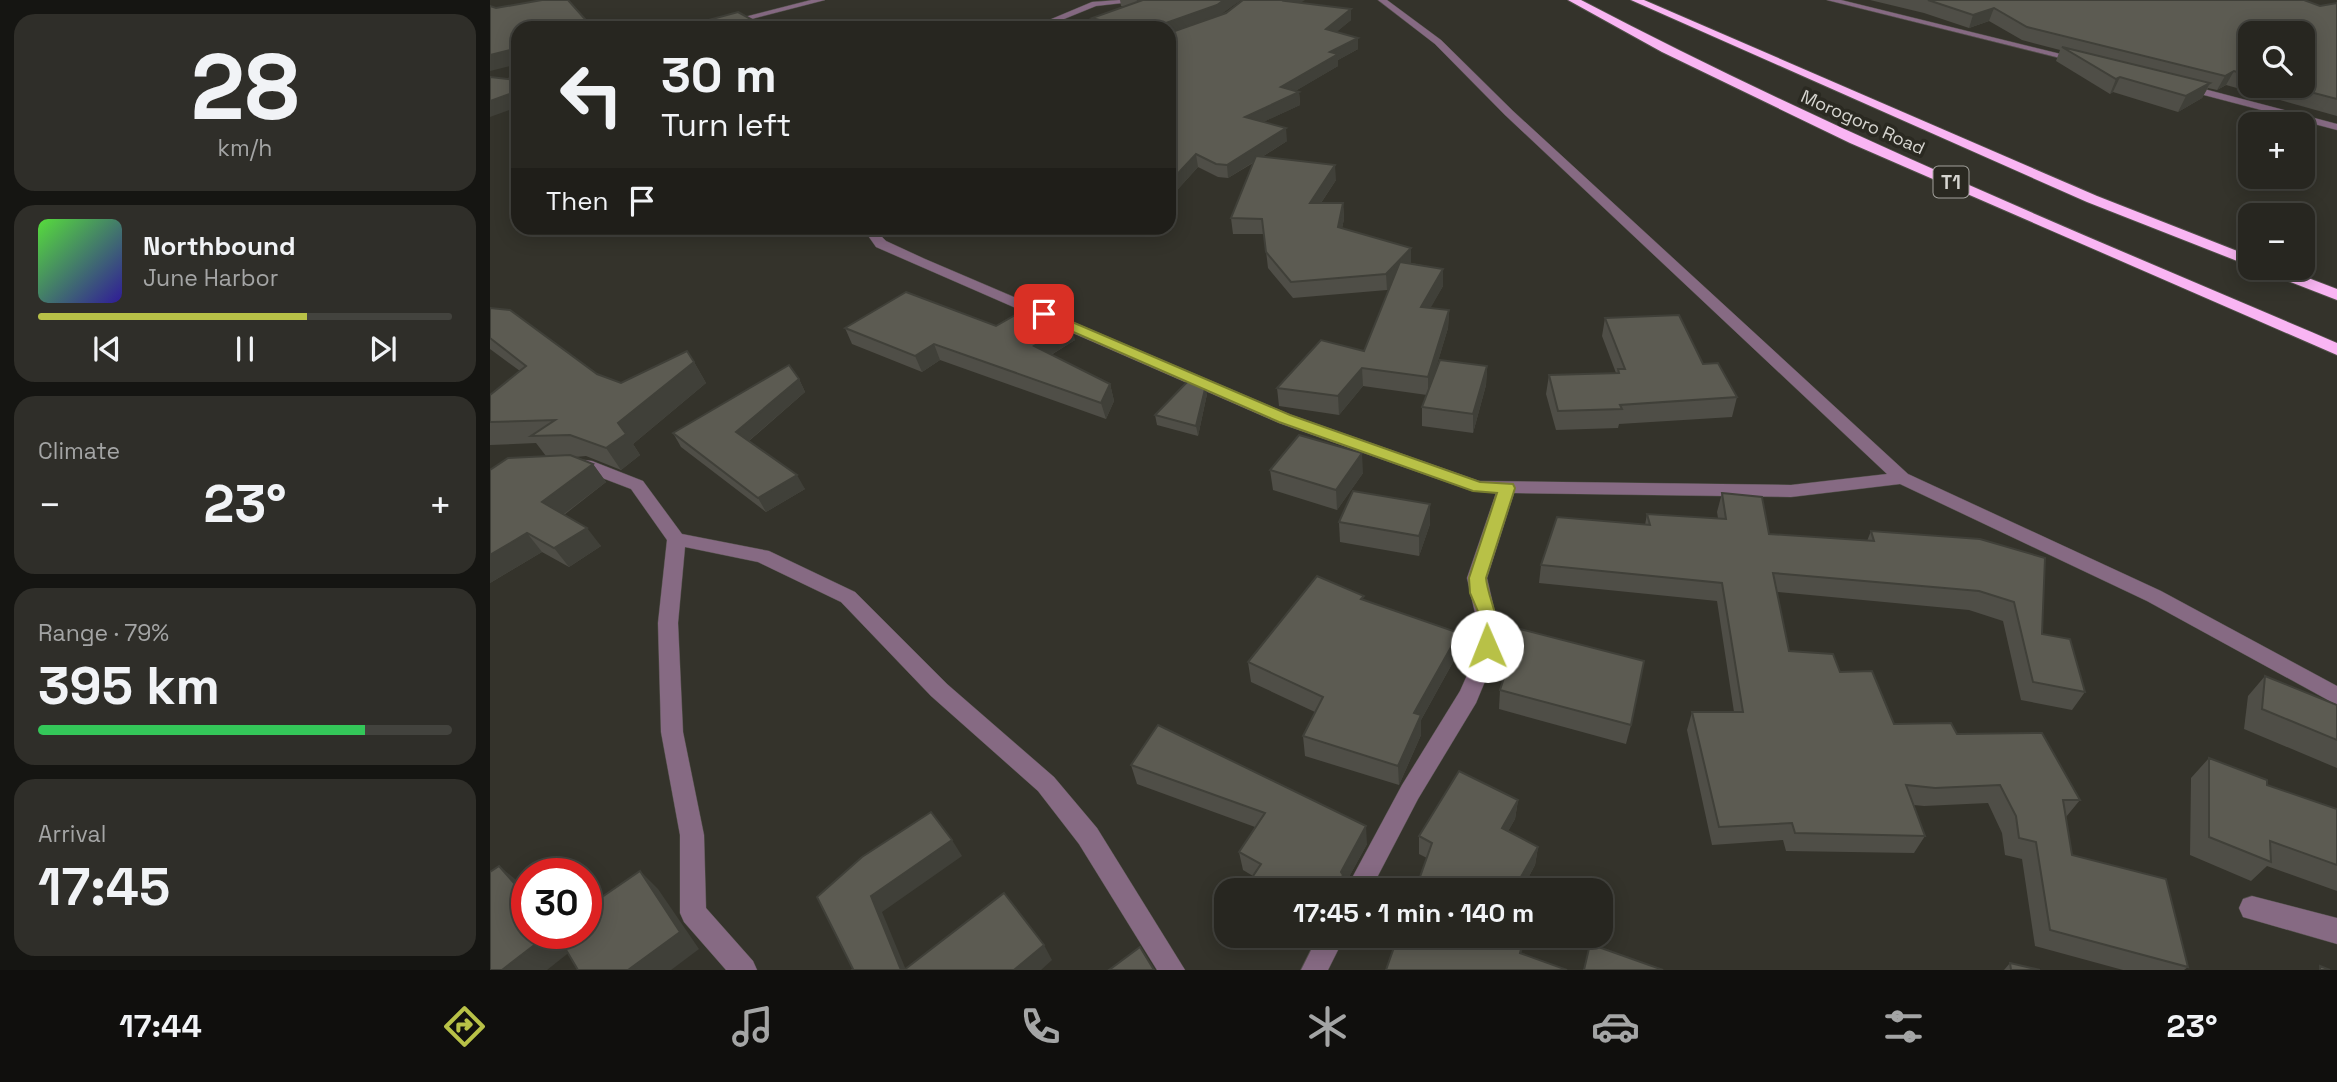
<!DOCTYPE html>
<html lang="en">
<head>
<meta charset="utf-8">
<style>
	body { margin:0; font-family:"Space Grotesk",sans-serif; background:#2f2e29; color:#f1f3f6; height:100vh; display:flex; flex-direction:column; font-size:26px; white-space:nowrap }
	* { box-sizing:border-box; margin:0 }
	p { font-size:23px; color:#a4a5a5 }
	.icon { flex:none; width:38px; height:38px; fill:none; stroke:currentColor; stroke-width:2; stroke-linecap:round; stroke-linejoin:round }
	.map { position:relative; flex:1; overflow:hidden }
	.panel { display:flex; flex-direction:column; gap:14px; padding:14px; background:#151512; width:490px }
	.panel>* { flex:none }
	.hud { position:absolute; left:21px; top:21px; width:665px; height:214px; border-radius:21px; box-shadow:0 4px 18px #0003,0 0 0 2px #43433e; background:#272620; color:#f1f3f6; overflow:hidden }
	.buttons { position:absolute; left:1748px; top:21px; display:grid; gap:14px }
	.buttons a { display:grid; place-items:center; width:77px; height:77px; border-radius:14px; background:#272620; box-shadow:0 4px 18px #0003,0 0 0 2px #43433e; font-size:35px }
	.speed { position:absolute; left:21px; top:858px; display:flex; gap:14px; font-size:35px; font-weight:700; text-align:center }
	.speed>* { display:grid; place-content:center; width:91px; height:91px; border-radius:50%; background:#272620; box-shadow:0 4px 18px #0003,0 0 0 2px #43433e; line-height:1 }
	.speed .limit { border:10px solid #d22; background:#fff; color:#111 }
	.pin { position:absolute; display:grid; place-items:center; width:60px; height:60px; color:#fff; margin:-30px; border-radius:14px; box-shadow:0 4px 10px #0006 }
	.me { position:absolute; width:77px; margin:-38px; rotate:359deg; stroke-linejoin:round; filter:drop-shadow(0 0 5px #0008) }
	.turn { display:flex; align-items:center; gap:24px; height:147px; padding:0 35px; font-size:32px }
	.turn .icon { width:91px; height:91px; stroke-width:2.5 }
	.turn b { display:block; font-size:49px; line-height:60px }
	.then { display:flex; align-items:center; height:66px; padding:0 35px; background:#0003; gap:14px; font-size:26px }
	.big { font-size:52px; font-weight:700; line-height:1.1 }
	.panel .widget { flex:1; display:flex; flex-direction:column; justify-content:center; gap:10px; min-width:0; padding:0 24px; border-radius:21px; background:#2f2e29 }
	.panel .dial { align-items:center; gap:0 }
	.dial b { font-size:91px; line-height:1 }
	.song { display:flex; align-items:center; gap:21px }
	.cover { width:84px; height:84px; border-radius:10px; background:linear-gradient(135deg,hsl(110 70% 55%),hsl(250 70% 35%)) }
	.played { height:7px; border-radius:4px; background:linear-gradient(90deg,#b8c147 65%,#43433e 65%) }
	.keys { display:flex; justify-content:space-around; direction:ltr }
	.heat { display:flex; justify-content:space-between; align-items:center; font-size:38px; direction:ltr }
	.charge { height:10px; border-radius:5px; background:linear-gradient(90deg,#34c759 79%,#43433e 0) }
	.trip { position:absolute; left:724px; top:878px; width:399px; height:70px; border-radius:21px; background:#272620; box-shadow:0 4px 18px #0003,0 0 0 2px #43433e; font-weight:700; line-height:70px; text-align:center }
	.tabs { display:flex; height:112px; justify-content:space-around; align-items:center; background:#100f0d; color:#a4a5a5 }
	.tabs .icon { width:49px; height:49px }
	.tabs .active { color:#b8c147 }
	.tabs b { font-size:32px; color:#f1f3f6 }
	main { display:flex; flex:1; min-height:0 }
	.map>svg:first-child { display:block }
</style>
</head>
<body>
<main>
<section class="panel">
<div class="widget dial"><b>28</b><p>km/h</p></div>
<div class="widget">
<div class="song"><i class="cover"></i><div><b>Northbound</b><p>June Harbor</p></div></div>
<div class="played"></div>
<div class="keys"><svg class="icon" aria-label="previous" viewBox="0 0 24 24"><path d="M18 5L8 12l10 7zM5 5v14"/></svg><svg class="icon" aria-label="pause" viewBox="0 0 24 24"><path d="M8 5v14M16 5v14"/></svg><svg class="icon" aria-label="next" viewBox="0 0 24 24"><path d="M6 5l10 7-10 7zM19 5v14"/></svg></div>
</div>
<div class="widget"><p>Climate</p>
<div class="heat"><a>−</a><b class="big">23°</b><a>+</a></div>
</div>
<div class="widget"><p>Range · 79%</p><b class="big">395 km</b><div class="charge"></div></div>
<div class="widget"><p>Arrival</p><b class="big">17:45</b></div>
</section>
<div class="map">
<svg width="1847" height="970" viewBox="0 0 1847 970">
	<rect width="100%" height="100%" fill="#34332b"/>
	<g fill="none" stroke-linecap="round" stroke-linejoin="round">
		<defs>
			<g id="minor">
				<polygon points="321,0 335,0 227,28 212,28"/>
				<polygon points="629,0 641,2 606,6 552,28 540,28 602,2"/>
				<polygon points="888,0 897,0 951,40 1023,111 1418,474 1671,591 1847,686 1847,705 1657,601 1410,484 1301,497 1024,493 997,578 1008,626 1003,662 986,703 928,799 880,891 855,891 912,785 970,691 983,662 988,626 977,578 1006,493 982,491 789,423 386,247 379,237 387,228 399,228 392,237 396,241 435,259 801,415 989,481 1301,485 1397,474 1015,115 945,44"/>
				<polygon points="1337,0 1351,0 1595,60 1590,63"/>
				<polygon points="28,76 28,82 0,90 0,84"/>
				<polygon points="1695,84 1847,124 1847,130 1691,89 1691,85"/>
				<polygon points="84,459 102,461 153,481 192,534 279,551 365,592 457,684 564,777 607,828 695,970 667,970 589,844 548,791 441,696 351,602 268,562 195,547 188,623 193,732 214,835 216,908 263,961 267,970 236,970 194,922 190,913 190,835 171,732 168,623 177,540 141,489 94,471 78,469 75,465 78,461"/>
				<polygon points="1762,896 1847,918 1847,944 1753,917 1749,908 1753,899"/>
				<polygon points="828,936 855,936 838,970 811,970"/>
			</g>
			<g id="highway">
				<path d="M 1078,0 L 1091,0 C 1336,129 1592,234 1847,343 L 1847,355 L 1360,143 L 1172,52 Z"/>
				<polygon points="1141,0 1154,0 1607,196 1760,256 1760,266 1597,202"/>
				<polygon points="1770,268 1792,268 1847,289 1847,300 1772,271"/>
			</g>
		</defs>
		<use href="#minor" stroke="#515049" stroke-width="1"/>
		<use href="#highway" stroke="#515049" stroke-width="2"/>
		<use href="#minor" fill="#866a83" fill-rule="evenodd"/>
		<use href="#highway" fill="#f9b5f3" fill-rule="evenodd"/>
	</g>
	<g fill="#4f4e47" fill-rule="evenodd">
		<polygon points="630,0 751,0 729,15 811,3 861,20 846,32 868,49 848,60 848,66 805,91 809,92 810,105 773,122 797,141 772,157 846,180 831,203 853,203 854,219 852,228 921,248 921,263 953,269 953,286 940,308 959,310 958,328 944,374 997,366 996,385 983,433 932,426 932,407 937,395 873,386 849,415 789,406 787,388 874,351 900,287 897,290 803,298 778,268 774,234 743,234 741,218 763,163 738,178 728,177 708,167 679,199 679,28 604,28 602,18 634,7 631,6"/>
		<path d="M 1380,0 L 1814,0 L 1830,6 L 1847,3 L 1847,116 L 1736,85 L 1727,90 L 1718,88 L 1712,98 L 1688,112 L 1623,92 L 1620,94 L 1566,61 L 1570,50 L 1532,40 L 1499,21 L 1479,28 L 1434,13 ZM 1760,33 L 1813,86 L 1760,86 Z"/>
		<polygon points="0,308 107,374 131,383 204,362 216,383 143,444 150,455 131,470 96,456 85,457 103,464 116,482 74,515 111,546 79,567 52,552 0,583 56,456 46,443 0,445 0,395 30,371 0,349"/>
		<polygon points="1115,318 1213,364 1247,397 1242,417 1129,424 1128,428 1066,430 1056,394 1059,375 1126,373 1112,336"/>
		<polygon points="506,326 585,340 561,355 620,384 624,401 616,419 450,360 432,372 362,344 355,328"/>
		<polygon points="309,379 315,392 259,441 315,489 276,512 191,447 183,433"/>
		<polygon points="717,394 708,436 667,425 665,415"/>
		<polygon points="780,470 873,473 847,510 783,490"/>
		<polygon points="1232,493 1279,534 1377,541 1381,531 1490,539 1552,634 1595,692 1582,710 1531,700 1513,621 1479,610 1287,592 1299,651 1350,672 1404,724 1467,734 1590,800 1576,817 1582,855 1698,967 1694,970 1633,970 1545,946 1532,859 1515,855 1512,833 1498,803 1434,806 1424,805 1435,836 1424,853 1296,851 1293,840 1222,845 1197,730 1202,712 1244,712 1227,601 1049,583 1051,565 1155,525 1157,514 1228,518 1227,512"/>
		<polygon points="940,504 940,524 929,556 850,542 849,522"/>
		<polygon points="874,600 969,633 968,653 931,720 931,735 909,785 815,756 813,736 825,712 761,682 758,662"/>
		<polygon points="1775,676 1847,705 1847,768 1754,729 1758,696"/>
		<polygon points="1010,690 1141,725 1136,744 1009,709"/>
		<polygon points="1719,758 1777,785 1847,809 1847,891 1777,866 1761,881 1700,855 1701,778"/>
		<polygon points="641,765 877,844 854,886 855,891 753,891 763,876 753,870 749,852 765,827 647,784"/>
		<polygon points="1028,800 1025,819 1018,831 1048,847 1045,865 1031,891 925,891 937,858 929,854 929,836"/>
		<polygon points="796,936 825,936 819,949"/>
		<polygon points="1520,963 1550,970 1514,970"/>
	</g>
	<g fill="#404039">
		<polygon points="734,0 751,0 729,16 679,34 679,28 676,28 676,23"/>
		<polygon points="797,0 815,0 796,12 795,1"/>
		<polygon points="1504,8 1499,21 1479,28 1483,15"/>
		<polygon points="861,9 861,20 836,41 836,29"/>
		<polygon points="868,38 868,49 848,60 848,66 792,99 791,87 840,52"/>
		<polygon points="28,48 28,64 0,71 0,55"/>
		<polygon points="1744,71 1736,85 1727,90 1735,76"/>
		<polygon points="1630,77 1623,92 1620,94 1626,79"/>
		<polygon points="1720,83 1712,98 1688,112 1696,96"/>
		<polygon points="28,91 28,107 0,117 0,101"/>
		<polygon points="809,92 810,105 756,130 755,117"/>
		<polygon points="796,128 797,141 738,178 737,165"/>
		<polygon points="706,154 708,167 679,199 679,183"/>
		<polygon points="845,165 846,180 821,218 820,203"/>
		<polygon points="853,203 854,219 849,242 848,227"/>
		<polygon points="921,248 921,264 897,290 896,274"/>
		<polygon points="953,269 953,286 931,325 931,307"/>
		<polygon points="959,310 958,328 938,395 938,377"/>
		<polygon points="581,324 585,340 549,362 544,346"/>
		<polygon points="444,344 450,360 432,372 425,356"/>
		<polygon points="204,362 216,383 143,444 150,455 131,470 116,448 128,423"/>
		<polygon points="997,366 996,385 983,433 983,414"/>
		<polygon points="872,368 873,386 849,415 848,396"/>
		<polygon points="309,379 315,392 254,445 246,432"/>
		<polygon points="620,384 624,401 616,419 611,403"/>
		<polygon points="716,385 717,394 708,436 706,426"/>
		<polygon points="872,453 873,473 847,510 846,490"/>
		<polygon points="103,464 116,482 66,520 52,502"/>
		<polygon points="307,475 315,489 276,512 268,498"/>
		<polygon points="940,504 940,524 929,556 929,536"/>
		<polygon points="97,528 111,546 79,567 64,548"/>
		<polygon points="37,533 52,552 0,583 0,555"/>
		<polygon points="969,633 968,653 931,720 931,735 909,785 908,766 924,713"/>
		<polygon points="1028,800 1025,819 1010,846 1012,828"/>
		<polygon points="876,826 877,844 854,886 855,891 844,891 851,872"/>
		<polygon points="462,840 472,856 392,912 416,970 411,970 381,896"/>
		<polygon points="1048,847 1045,865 1031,891 1023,891"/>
		<polygon points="9,866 31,884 37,891 37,898"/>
		<polygon points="150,871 168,889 209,949 181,970 138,970"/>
		<polygon points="60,933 74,933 86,947 57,970 12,970"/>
		<polygon points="817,936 825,936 819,949"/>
		<polygon points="1034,936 1036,936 1027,970 1030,953"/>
		<polygon points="554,945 562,960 551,970 524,970"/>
	</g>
	<g fill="#5c5b52" stroke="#404039" stroke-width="2">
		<polygon points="52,0 78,0 103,28 28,28 28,48 0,55 0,6 6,8"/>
		<polygon points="647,0 734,0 727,5 676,23 676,28 639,28 602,18 650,1"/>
		<polygon points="753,0 797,0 795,1 861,9 836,29 868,38 840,52 848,54 791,87 809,92 755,117 796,128 737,165 726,164 706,154 679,183 679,142 680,142 679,142 679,33 736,13"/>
		<polygon points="1438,0 1814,0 1830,6 1847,3 1847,99 1797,86 1813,86 1813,33 1760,33 1760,76 1744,71 1735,76 1537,27 1504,8 1483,15"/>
		<polygon points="248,12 277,28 189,28"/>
		<polygon points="1572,47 1720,83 1696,96 1630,77 1626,79"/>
		<polygon points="0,77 28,80 28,91 0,101"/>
		<polygon points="766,156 845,165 820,203 853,203 848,227 921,248 896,274 801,282 776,252 772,219 741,218"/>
		<polygon points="910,262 953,269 931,307 959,310 938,377 872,368 848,396 787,388 831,340 874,351"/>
		<polygon points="416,292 506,326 541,306 581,324 544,346 620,384 611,403 444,344 425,356 355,328"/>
		<polygon points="0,308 20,310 107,374 131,383 197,351 204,362 128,423 136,434 116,448 80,435 41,436 65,420 0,422 0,395 36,366 0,338"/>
		<polygon points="1189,315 1213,364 1228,363 1247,397 1130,405 1132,409 1068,411 1059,375 1129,373 1128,369 1135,369 1115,318"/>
		<polygon points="950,360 997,366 983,414 932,407"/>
		<polygon points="299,365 309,379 246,432 307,475 268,498 183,433"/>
		<polygon points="701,378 716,385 706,426 665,415"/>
		<polygon points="809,435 872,453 846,490 780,470"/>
		<polygon points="80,455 103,464 52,502 97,528 64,548 37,533 0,555 0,470 18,458"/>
		<polygon points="863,491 940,504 929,536 849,522"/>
		<polygon points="1232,493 1272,497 1279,534 1384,541 1381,531 1490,539 1555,558 1552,634 1580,639 1595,692 1543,682 1524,602 1489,591 1283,573 1299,651 1343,654 1350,672 1382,671 1404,724 1461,723 1467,734 1552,733 1590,800 1573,800 1582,855 1676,879 1698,967 1560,930 1546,842 1529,838 1526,816 1510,785 1445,788 1416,785 1435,836 1305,833 1302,823 1229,827 1202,712 1253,712 1232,583 1051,565 1067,517 1160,525 1157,514 1236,519"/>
		<polygon points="827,576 874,596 871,599 969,633 924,713 931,715 908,766 813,736 833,697 758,662"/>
		<polygon points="1030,629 1154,661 1141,725 1010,690"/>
		<polygon points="1775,676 1847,705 1847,740 1772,709"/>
		<polygon points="668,725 876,826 851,872 853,875 844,891 753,891 771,864 749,852 775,813 641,765"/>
		<polygon points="1719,758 1777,780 1777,785 1847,809 1847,865 1780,841 1781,862 1719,837"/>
		<polygon points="969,771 1028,800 1012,828 1048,847 1023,891 925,891 942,843 929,836"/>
		<polygon points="441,812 462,840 381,896 411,970 362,970 363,969 327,897 372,857"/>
		<polygon points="9,866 37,898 37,933 60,933 12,970 0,970 0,872"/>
		<polygon points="150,871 190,932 138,970 88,970 66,933 96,933 96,908"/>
		<polygon points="514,893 554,945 524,970 414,970"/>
		<polygon points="908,936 1034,936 1030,953 1077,970 896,970"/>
		<polygon points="1100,944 1173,970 1094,970"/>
		<polygon points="650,947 664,970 619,970"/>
		<polygon points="1520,963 1550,970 1521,970"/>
		<polygon points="1830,966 1840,970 1830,970"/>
	</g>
	<path fill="#b8c147" stroke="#787d2e" stroke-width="2" d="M 554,310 L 800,415 L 990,482 L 1023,484 L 1025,488 L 996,578 C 998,601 1016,627 1004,651 L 997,653 L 991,651 L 988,646 L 989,614 L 980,593 L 979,578 L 1007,493 L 983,491 L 789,422 L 549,317 L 547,314 Z"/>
	<g text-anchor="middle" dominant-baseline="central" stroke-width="7" stroke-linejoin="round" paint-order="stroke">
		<g font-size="18" fill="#d6d5d0" stroke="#2a2921">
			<text transform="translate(1373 122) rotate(24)">Morogoro Road</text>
		</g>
		<rect fill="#2a2921" stroke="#a2a19c" stroke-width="2" x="1443.5" y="166.5" width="35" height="31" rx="5"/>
		<g font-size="19" font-weight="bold" fill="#d6d5d0">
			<text x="1461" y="182">T1</text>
		</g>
	</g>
</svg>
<div class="buttons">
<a><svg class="icon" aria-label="search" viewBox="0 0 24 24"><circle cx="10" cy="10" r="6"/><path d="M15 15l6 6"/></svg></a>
<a>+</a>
<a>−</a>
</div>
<div class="speed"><div class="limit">30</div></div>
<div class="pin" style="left:554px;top:314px;background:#d93025"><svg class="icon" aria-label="arrive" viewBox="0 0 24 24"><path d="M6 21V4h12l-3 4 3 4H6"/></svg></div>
<svg class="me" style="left:997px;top:646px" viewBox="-20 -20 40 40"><circle r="19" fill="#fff"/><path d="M0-13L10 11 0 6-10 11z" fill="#b8c147"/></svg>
<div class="trip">17:45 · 1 min · 140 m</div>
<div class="hud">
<div class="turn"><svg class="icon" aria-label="left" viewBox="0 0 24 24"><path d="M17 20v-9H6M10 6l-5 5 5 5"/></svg><div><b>30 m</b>Turn left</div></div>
<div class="then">Then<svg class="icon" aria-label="arrive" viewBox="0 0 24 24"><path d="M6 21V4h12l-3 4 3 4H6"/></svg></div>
</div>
</div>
</main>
<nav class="tabs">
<b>17:44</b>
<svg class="icon active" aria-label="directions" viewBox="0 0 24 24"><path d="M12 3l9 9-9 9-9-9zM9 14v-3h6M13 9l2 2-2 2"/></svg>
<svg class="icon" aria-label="music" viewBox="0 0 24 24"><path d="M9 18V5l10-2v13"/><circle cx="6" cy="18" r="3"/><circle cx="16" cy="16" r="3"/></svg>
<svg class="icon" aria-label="phone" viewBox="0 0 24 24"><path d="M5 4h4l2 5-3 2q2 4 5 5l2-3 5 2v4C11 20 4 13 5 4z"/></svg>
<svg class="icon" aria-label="climate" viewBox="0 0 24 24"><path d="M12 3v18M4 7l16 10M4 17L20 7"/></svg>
<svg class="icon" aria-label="car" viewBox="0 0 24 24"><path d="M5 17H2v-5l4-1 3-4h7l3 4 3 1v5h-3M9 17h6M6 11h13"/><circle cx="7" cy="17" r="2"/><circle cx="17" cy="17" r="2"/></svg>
<svg class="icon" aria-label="filters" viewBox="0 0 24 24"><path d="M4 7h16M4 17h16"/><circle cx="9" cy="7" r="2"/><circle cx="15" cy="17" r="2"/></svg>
<b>23°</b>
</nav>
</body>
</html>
